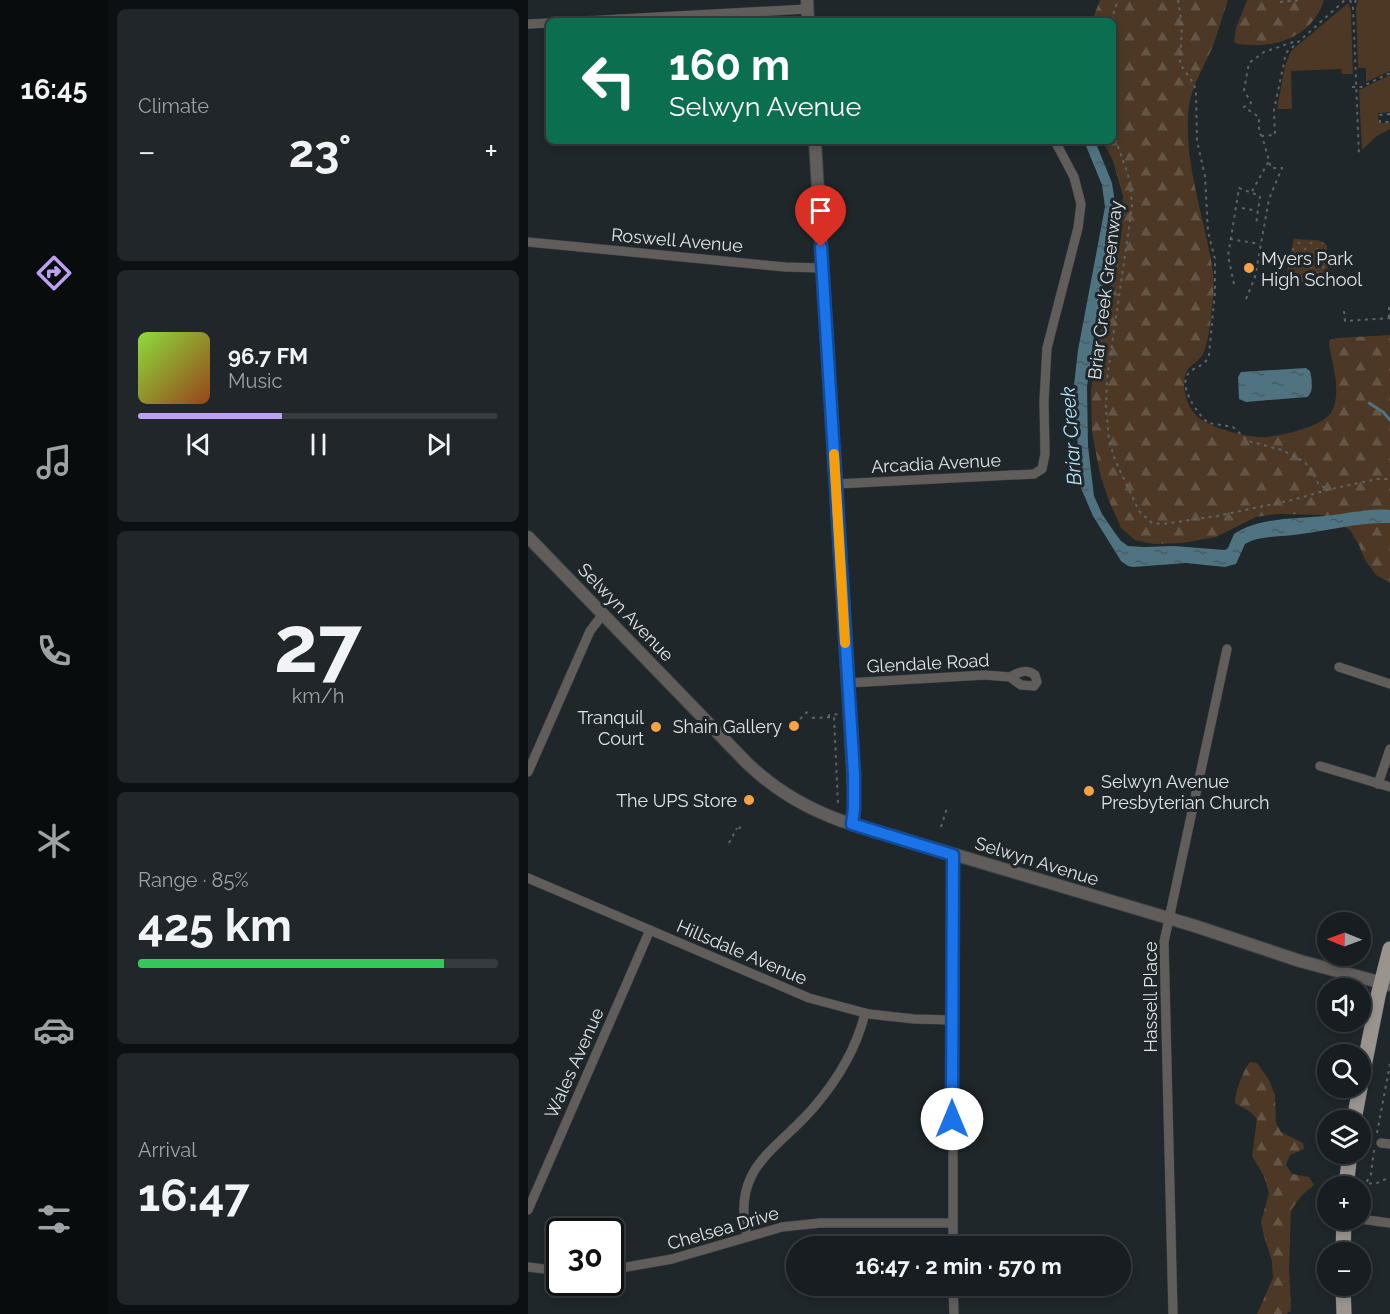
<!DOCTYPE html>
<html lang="en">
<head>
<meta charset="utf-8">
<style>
	body { margin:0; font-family:Raleway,sans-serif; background:#202629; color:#f1f3f6; height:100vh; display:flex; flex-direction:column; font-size:22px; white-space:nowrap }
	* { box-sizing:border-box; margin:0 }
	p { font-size:20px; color:#9ea2a5 }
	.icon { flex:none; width:33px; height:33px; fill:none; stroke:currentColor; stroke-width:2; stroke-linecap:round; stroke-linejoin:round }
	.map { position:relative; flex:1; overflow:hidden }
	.side { display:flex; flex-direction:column; gap:9px; padding:9px; background:#0d1012; width:420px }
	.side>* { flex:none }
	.hud { position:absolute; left:18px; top:18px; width:570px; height:126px; border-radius:9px; box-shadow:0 3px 9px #0003,0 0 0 2px #363b3e; background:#0b6e4f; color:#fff; overflow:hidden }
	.needle { width:39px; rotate:271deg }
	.buttons { position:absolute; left:789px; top:912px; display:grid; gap:12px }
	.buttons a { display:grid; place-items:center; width:54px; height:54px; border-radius:50%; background:#171d20; box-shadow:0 3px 9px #0003,0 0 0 2px #363b3e; font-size:30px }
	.speed { position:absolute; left:18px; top:1218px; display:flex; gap:12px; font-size:30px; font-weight:700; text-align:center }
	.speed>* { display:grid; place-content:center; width:78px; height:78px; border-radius:50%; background:#171d20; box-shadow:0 3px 9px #0003,0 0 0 2px #363b3e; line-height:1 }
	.speed .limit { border:3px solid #111; border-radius:9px; background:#fff; color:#111 }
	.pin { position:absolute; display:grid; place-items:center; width:51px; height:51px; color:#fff; margin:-62px -26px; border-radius:50% 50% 50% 0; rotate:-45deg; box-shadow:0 0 6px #0007 }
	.pin .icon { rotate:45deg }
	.me { position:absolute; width:66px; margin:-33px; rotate:0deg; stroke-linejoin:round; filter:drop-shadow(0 0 4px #0008) }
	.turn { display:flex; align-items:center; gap:21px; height:126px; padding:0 24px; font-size:27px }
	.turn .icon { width:78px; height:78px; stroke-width:2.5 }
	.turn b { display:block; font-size:42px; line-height:51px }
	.big { font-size:45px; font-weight:700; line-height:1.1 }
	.side .widget { flex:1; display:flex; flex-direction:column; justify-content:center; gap:9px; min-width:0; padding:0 21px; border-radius:9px; background:#202629 }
	.side .dial { align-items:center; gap:0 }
	.dial b { font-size:78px; line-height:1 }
	.song { display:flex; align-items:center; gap:18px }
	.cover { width:72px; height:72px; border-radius:9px; background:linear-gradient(135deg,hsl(90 70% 55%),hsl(20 70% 35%)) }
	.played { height:6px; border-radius:3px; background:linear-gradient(90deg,#bca0f2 40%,#363b3e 40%) }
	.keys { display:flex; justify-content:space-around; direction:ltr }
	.heat { display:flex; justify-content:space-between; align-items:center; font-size:33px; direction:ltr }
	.charge { height:9px; border-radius:4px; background:linear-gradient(90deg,#34c759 85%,#363b3e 0) }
	.trip { position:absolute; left:258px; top:1236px; width:345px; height:60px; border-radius:30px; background:#171d20; box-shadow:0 3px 9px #0003,0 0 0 2px #363b3e; font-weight:700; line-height:60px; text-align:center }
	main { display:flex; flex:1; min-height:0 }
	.tabs { display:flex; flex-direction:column; width:108px; justify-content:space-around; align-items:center; background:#090c0d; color:#9ea2a5 }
	.tabs .icon { width:42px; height:42px }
	.tabs .current { color:#bca0f2 }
	.tabs b { font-size:27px; color:#f1f3f6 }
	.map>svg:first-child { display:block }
</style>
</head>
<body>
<main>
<nav class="tabs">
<b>16:45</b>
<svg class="icon current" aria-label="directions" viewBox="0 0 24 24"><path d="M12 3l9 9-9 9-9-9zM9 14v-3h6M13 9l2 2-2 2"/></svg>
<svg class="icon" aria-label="music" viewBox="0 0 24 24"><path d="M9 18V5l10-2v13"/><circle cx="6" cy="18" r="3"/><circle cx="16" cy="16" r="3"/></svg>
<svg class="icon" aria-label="phone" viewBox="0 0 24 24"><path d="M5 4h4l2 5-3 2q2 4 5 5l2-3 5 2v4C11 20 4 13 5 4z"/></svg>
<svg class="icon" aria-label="climate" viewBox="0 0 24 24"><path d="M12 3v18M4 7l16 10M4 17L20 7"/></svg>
<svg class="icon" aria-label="car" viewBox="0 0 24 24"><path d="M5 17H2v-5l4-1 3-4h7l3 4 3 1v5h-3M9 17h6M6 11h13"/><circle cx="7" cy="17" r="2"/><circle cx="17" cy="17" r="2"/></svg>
<svg class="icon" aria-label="filters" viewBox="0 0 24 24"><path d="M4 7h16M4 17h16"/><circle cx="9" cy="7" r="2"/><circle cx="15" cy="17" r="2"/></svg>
</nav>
<section class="side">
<div class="widget"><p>Climate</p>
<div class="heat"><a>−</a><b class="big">23°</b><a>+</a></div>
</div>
<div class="widget">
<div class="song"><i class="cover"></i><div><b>96.7 FM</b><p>Music</p></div></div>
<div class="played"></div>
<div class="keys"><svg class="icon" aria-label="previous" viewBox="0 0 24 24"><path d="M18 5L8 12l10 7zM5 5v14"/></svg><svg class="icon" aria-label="pause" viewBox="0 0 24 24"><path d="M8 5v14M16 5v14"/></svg><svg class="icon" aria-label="next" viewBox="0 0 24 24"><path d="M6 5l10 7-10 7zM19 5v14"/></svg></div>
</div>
<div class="widget dial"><b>27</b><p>km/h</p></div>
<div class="widget"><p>Range · 85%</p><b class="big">425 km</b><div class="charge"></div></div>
<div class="widget"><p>Arrival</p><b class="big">16:47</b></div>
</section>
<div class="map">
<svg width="862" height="1314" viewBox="0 0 862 1314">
	<defs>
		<pattern id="forest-firs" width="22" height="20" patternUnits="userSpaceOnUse" patternTransform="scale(1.5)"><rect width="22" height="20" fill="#4c3825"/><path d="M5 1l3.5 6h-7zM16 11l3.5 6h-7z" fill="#655545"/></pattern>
		<pattern id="garden-dots" width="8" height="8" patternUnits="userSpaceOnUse" patternTransform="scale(1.5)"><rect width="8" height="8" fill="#4c3825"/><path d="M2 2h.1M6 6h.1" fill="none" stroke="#655545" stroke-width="1.8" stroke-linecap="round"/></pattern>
		<pattern id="water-ripples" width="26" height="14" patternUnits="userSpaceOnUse" patternTransform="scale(1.5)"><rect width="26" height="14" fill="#4f7380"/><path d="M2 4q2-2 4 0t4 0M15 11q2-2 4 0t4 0" fill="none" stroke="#495c62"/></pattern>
	</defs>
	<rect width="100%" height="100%" fill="#1f272a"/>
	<g fill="#4c3825">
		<polygon points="830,0 862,0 862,71 838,82 838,68 830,68 828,9"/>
		<polygon points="819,4 821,4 823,11 825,74 814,74 813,69 763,71 764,109 749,109 757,66 763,51"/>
		<polygon points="862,75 862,112 850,113 851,123 862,123 862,129 849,136 834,150 831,90"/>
	</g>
	<g fill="url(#forest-firs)">
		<path d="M 572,0 L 700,0 C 695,14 691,29 686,43 C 675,71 660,89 660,120 C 658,172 678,222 685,273 C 687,287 684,304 683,318 C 681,330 680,343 675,354 C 672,360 667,362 662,367 C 651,378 657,402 666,413 C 676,427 717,437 733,437 C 750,437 796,427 804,411 C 814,391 804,364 801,344 L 802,340 L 809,338 L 862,335 L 862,583 L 848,575 L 837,560 L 831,545 L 822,530 L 795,515 L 750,514 L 728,517 L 688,537 L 655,543 L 625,544 L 607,540 L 593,528 L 580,498 L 572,474 L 564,432 L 563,391 L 569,347 L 593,235 L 595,196 L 585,161 L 575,141 L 585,141 L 585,21 L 564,21 Z"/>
		<path d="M 719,0 L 796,0 C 787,31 755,47 724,45 C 717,44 711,46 706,42 L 708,28 Z"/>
		<path d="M 722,1062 L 729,1063 L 741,1080 L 747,1095 L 748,1123 L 753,1132 L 775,1143 L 776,1149 L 762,1155 L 758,1165 L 764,1174 L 781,1177 L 786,1185 L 774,1195 L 763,1210 L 761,1270 L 763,1306 L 763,1311 L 758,1314 L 729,1314 L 745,1278 L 744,1261 L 736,1236 L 733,1222 L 741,1193 L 736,1176 L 724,1156 L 729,1119 C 720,1108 717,1110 707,1103 C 706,1095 716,1068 722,1062 Z"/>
	</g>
	<path fill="url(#garden-dots)" d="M 766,238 C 777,242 792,236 799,246 L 800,283 L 757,282 Z"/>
	<g fill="url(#water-ripples)">
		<path d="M 556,141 L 567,141 L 584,183 L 587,203 L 585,235 L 567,330 L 559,387 L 560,446 L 566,496 L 574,514 L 587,533 L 593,541 L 600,546 L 616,547 L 646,546 L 697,550 L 700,548 L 706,534 C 732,517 767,519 797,516 C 820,514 839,508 862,510 L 862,523 C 831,522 803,530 773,534 C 755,537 733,535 717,544 L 708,564 L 697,567 L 658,563 L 605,567 L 600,566 L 593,561 L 565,516 L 553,488 L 547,407 L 546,385 L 550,350 L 577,207 L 574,185 Z"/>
		<path d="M 778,368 L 782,371 C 784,380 786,392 779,397 L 718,402 L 711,399 L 710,377 L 713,372 Z"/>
	</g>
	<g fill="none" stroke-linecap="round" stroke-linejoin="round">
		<polyline stroke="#4f7380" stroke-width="3" points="841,403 855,412 862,420"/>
		<defs>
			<g id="minor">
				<polyline points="57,21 279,9"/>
				<polyline points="0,24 21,23"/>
				<polyline points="0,242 257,267 294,268"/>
				<polyline points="308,484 506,474 514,469 517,454 516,401 519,348 550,228 553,204 546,177 527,141"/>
				<polyline points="811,667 862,684"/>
				<path d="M 320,683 L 457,675 L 482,677 L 493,685 L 506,686 L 509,682 L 507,675 C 499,668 490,672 482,677"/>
				<polyline points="792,766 862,787"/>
				<polyline points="0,772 62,631 75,614"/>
				<polyline points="850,784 862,749"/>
				<polyline points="0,878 281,998 341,1014 386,1019 424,1020"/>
				<polyline points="853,1143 862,1144"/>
				<polyline points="0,1210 122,930"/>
				<polyline points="832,1219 862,1223"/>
				<path d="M 219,1236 C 203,1166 249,1151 287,1106 C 309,1080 329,1047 337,1013"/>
				<polyline points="425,1246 425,855"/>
				<polyline points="0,1267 32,1271"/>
				<polyline points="82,1270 144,1259 254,1227 292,1223 424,1223"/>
				<polyline points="425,1286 426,1314"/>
				<polyline points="645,1314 636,942 699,649"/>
			</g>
			<g id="tertiary">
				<polyline points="279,0 280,21"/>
				<polyline points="287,141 325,775 326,809 324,824"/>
				<path d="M 0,537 L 219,763 C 247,790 277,808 314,821 L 667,926 L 772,961 L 862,985"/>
			</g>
			<g id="primary">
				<polyline points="832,1087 850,996 862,949"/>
				<polyline points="826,1120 832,1088"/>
				<polyline points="818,1186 822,1154"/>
				<polyline points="815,1252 816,1220"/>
				<polyline points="815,1286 816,1314"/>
			</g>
		</defs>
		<use href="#minor" stroke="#3a4144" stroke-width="10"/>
		<use href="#tertiary" stroke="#3a4144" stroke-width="14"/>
		<use href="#primary" stroke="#3a4144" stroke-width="16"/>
		<g stroke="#5d6467" stroke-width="2" stroke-dasharray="3 4.5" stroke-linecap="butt">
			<path d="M 650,0 L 654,25 L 652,64 L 666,84 L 668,94 L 669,141 L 677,176 L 680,232 L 687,259 L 687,292 L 681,355 C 678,365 671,365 663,371 C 647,383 669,413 680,423 L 705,427 L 720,441 L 754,450 L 773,460 L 782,467 L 791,485 L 800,489"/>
			<polyline points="822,0 825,7"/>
			<polyline points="828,0 825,7 831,155"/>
			<polyline points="752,2 772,0"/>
			<polyline points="583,21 590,0"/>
			<polyline points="824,87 833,87 862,73"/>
			<polyline points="862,114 852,115 852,122 862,122"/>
			<polyline points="585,132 602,181 604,207 579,379 578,408 581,440 587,460 611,511 624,523 635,524 689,516 764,500 803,489 849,479 862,479"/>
			<polyline points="734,136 731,133 731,117 716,107 723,103 716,90 721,63 736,52 768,41"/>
			<polyline points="724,191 741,161"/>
			<polyline points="714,208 729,211"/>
			<polyline points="702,239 732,244"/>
			<polyline points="706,284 700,256 711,188 732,196 728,225"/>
			<polyline points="718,299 727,277 741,199 754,168 743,168 734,136 747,135 746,110 758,53 817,0"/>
			<polyline points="861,307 861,318"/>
			<polyline points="816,311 817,321 862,318"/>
			<polyline points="301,717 301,715 311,714"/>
			<polyline points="284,718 306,717 310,803"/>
			<polyline points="272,719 282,709"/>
			<polyline points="226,798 227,797"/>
			<polyline points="413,827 419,808"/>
			<polyline points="211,829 214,824"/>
			<polyline points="201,843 209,828"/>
			<polyline points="849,1133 862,1064"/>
			<polyline points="846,1150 843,1174 838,1183 847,1184 862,1177"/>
		</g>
		<use href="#minor" stroke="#605d5a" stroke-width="9"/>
		<use href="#tertiary" stroke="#605d5a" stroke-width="12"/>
		<use href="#primary" stroke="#9a948f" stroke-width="15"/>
	</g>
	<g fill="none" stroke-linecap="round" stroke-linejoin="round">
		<defs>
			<polyline id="route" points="293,247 326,775 326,809 324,824 425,855 424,1119"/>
		</defs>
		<use href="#route" stroke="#114b97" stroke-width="15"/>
		<use href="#route" stroke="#1a73e8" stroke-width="10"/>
		<polyline stroke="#f59e0b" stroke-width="10" points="306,454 317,643"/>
	</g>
	<g fill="#f6a247" stroke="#1f272a" stroke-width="2">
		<circle cx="721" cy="268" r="6"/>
		<circle cx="266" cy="726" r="6"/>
		<circle cx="128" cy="727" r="6"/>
		<circle cx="561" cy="791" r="6"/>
		<circle cx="221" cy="800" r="6"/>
	</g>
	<g text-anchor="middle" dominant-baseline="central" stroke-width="6" stroke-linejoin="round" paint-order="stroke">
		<g font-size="18" fill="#dfe4e6" stroke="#1f272a">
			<text transform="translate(149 240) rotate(5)">Roswell Avenue</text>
			<text transform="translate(577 290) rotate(-83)">Briar Creek Greenway</text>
			<text transform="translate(408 463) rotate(-3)">Arcadia Avenue</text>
			<text transform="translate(98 612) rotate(46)">Selwyn Avenue</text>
			<text transform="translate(400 663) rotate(-3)">Glendale Road</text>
			<text transform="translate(509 861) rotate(17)">Selwyn Avenue</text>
			<text transform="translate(214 952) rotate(23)">Hillsdale Avenue</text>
			<text transform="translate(622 997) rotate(-90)">Hassell Place</text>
			<text transform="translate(46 1063) rotate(-66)">Wales Avenue</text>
			<text transform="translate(195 1228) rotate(-16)">Chelsea Drive</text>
		</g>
		<g font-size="18" fill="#dfe4e6" stroke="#1f272a" text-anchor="end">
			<text x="733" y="258" text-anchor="start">Myers Park<tspan x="733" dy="21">High School</tspan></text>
			<text x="116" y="717">Tranquil<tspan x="116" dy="21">Court</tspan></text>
			<text x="254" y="726">Shain Gallery</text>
			<text x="573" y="781" text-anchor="start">Selwyn Avenue<tspan x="573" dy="21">Presbyterian Church</tspan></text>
			<text x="209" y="800">The UPS Store</text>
		</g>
		<g font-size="20" font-style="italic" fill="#b2e7fc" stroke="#1f272a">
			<text transform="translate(543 436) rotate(-94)">Briar Creek</text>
		</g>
	</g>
</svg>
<div class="buttons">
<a><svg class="needle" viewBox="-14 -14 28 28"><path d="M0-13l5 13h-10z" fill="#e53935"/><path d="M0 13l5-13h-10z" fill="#9ea2a5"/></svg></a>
<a><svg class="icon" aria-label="sound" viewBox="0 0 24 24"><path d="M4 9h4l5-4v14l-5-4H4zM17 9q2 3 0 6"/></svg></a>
<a><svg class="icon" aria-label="search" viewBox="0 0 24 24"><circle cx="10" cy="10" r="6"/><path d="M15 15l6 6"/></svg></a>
<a><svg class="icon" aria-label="layers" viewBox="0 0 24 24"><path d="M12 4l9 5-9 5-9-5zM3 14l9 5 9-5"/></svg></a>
<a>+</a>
<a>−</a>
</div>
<div class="speed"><div class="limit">30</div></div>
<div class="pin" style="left:293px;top:247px;background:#d93025"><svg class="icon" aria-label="arrive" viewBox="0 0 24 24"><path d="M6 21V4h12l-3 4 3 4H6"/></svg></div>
<svg class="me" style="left:424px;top:1119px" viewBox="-20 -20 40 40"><circle r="19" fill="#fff"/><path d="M0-13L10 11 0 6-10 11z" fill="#1a73e8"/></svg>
<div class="trip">16:47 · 2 min · 570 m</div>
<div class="hud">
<div class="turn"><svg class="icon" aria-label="left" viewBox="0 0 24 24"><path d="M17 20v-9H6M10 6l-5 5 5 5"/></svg><div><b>160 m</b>Selwyn Avenue</div></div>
</div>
</div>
</main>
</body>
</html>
